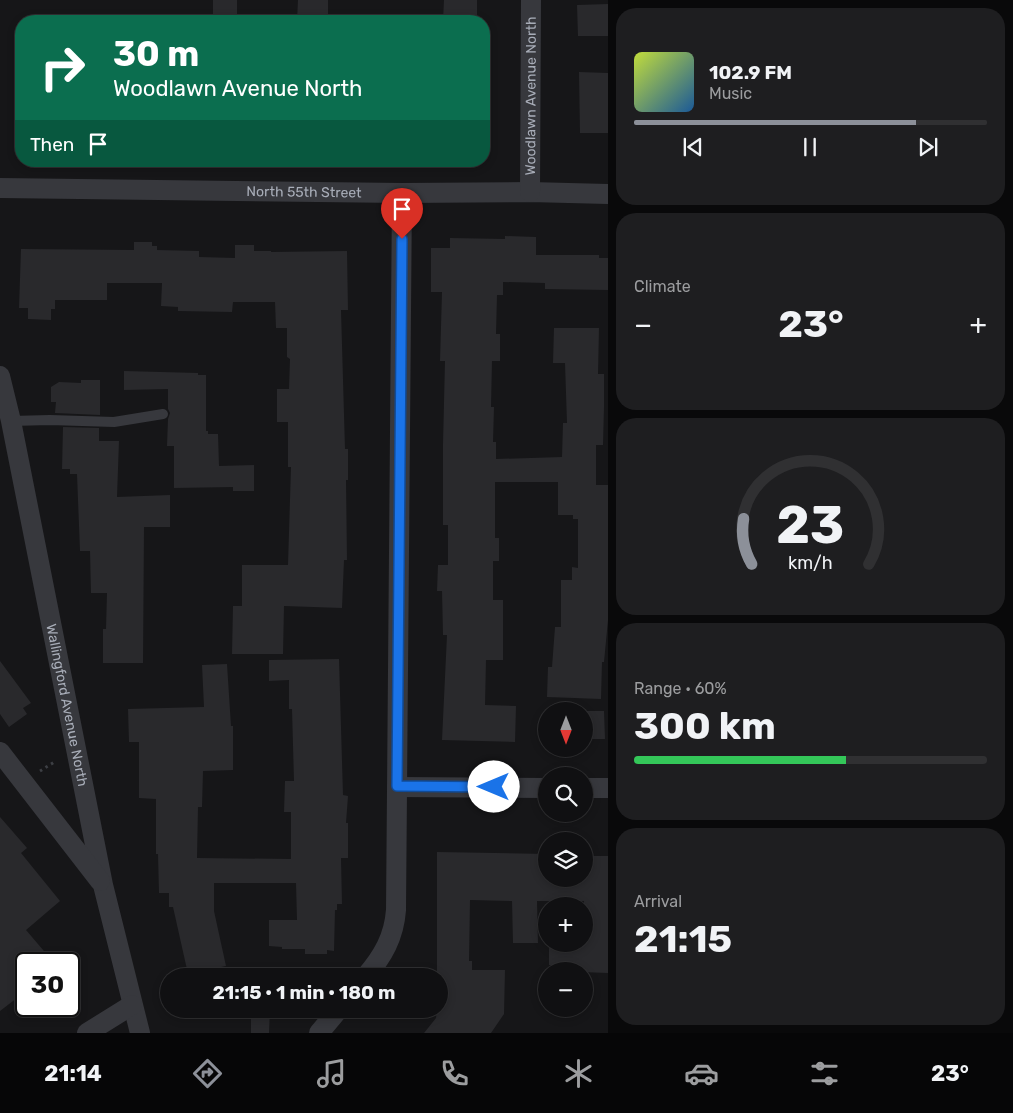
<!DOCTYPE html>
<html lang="en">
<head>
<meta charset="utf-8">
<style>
	body { margin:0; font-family:Rubik,sans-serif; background:#1e1e20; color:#f1f3f6; height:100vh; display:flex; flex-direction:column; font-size:19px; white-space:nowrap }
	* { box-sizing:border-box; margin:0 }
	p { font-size:16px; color:#9c9d9f }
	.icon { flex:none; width:28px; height:28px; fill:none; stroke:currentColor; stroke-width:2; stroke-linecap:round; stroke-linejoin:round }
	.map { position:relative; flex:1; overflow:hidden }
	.panel { display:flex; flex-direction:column; gap:8px; padding:8px; background:#09090a; width:405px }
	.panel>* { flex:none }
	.banner { position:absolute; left:15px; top:15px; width:475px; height:152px; border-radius:20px; box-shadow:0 2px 8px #0003,0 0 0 1px #303032; background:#0b6e4f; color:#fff; overflow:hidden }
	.needle { width:32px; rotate:180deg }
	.fabs { position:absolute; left:538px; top:702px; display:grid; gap:10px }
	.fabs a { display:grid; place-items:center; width:55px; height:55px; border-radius:50%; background:#101012; box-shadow:0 2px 8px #0003,0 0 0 1px #303032; font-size:25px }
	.speed { position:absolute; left:15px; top:952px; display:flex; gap:10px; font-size:25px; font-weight:700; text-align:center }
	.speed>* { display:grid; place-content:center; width:65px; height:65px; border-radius:50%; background:#101012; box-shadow:0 2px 8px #0003,0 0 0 1px #303032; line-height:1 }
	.speed .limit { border:2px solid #111; border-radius:8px; background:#fff; color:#111 }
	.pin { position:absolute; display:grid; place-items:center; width:42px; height:42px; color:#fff; margin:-51px -21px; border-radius:50% 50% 50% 0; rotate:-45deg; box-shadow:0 0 5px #0007 }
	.pin .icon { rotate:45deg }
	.me { position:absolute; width:55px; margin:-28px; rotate:270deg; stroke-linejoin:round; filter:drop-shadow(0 0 4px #0008) }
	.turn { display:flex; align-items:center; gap:18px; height:105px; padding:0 15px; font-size:22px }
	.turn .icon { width:65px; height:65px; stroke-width:2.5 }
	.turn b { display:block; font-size:35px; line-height:42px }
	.then { display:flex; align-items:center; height:48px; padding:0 15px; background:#0003; gap:10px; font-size:19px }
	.big { font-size:38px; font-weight:700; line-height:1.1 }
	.panel .widget { flex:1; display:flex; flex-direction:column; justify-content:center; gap:8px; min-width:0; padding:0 18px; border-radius:20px; background:#1e1e20 }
	.panel .dial { align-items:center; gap:0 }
	.dial svg { height:130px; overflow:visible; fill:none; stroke:#303032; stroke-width:7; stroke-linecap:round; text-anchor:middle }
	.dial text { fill:#f1f3f6; stroke:none }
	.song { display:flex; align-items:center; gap:15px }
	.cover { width:60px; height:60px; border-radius:8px; background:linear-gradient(135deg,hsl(70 70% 55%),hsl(210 70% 35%)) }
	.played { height:5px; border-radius:2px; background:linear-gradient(90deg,#8c9099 80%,#303032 80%) }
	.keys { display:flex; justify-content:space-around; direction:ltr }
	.heat { display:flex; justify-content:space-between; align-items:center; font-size:28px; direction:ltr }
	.charge { height:8px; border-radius:4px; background:linear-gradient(90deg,#34c759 60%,#303032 0) }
	.trip { position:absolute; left:160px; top:968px; width:288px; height:50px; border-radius:25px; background:#101012; box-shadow:0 2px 8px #0003,0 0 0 1px #303032; font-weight:700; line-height:50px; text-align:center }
	.dock { display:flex; height:80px; justify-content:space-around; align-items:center; background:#060607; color:#9c9d9f }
	.dock .icon { width:35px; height:35px }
	.dock .selected { color:#8c9099 }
	.dock b { font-size:22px; color:#f1f3f6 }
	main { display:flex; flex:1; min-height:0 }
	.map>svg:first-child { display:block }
</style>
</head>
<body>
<main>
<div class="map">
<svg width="608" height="1033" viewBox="0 0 608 1033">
	<rect width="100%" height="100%" fill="#161618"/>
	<g fill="#29292c">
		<rect x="213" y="0" width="24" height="21"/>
		<polygon points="298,0 328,0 328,21 297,21"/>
		<polygon points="444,0 477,0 477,21 443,21"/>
		<polygon points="608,4 608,36 578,36 577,5"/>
		<polygon points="579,72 608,73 608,133 580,133"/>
		<polygon points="505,236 536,237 536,255 599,255 599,258 608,258 608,290 545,289 545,283 503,282 503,295 497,295 496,334 500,334 500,361 492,361 491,407 494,407 493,442 496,442 496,459 562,457 563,423 567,423 565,363 553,363 554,328 599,328 598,374 604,374 604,407 603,445 596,445 596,485 608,485 608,620 604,662 602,662 601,699 547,697 548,667 552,667 555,627 561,627 561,580 572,580 572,567 578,568 578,519 573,519 573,515 558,515 558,482 495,482 495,538 499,538 499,561 493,561 493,600 503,600 503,660 486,660 485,705 516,706 515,742 442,740 447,635 443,635 442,591 437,591 438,565 448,565 448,525 443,525 443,444 445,361 440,361 442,292 431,292 431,248 450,248 450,238 505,239"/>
		<polygon points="134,242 152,242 152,246 157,246 157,250 199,251 199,257 235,258 235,245 254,245 254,251 271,251 271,252 347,251 348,310 341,310 345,449 348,449 348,480 346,480 347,560 344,560 342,608 284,606 283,654 232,654 233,606 242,606 242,565 288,565 291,467 288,467 288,422 277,422 277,389 289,389 290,359 287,357 287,328 276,328 275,302 233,302 232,312 178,311 178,307 161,306 162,283 107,283 107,300 55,300 55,309 51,309 51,320 28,319 28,308 19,308 21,249 134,250"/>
		<polygon points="124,371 198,373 198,375 206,375 206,431 208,431 208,434 218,434 219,466 254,465 254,491 233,491 233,487 174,488 174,446 167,446 168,419 170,413 168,409 168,389 124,390"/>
		<polygon points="81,380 100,380 100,415 55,413 56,402 51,402 51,387 59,382 81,383"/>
		<polygon points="63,427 99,428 99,441 119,441 117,497 170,495 170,527 144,527 143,663 103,663 103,629 106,629 107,593 91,593 90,551 80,551 77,474 70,474 70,469 62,469"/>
		<polygon points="339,659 343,795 348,796 346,823 348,823 348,858 341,858 342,904 337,904 337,910 335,910 334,951 327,950 327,954 305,954 305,949 282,949 282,947 269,946 269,920 297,920 296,883 214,883 214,911 226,966 188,974 173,907 169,907 169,893 159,893 158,854 156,854 156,799 139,798 139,742 129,742 128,709 204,707 202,665 227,664 231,726 233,726 233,770 203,771 202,807 198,807 197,858 291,859 291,812 284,812 285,781 294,781 292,709 289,709 289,680 269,681 269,660"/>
		<polygon points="0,661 31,703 23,708 27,714 9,727 0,714"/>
		<polygon points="584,711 604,711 605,739 584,739"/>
		<polygon points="0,817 27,848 21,853 60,901 26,930 55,964 26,964 26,991 0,1011"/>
		<polygon points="437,852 546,854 546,879 584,879 584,856 608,856 608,973 554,971 554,965 549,965 549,944 584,944 584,901 537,901 538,943 513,943 512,901 470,900 469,961 472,961 472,970 505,970 504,1014 491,1033 424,1033 436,1018 437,1009 439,1009 439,976 437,976"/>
		<polygon points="251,1009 270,1009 269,1033 251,1033"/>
	</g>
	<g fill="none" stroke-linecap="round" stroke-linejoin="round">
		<polyline stroke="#3d3f44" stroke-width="3" stroke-dasharray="2.5 4" stroke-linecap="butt" points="40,771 56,761"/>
		<polyline stroke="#37383d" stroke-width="10" points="11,421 50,420 114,422 163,414"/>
		<g stroke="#37383d" stroke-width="20">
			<path id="s1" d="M 0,188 L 402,193 L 530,192 L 608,194"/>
			<path id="s2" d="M 530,192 L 531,0"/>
			<path id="s3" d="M 0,376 L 11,421 L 103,885 L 140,1033"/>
			<polyline points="0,752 100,881"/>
			<polyline points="397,787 546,788"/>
			<polyline points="584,788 608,788"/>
			<path d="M 366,976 C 383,956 394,937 396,910 L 402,193"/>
			<polyline points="87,1033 132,1005"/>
			<polyline points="319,1033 339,1009"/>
		</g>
	</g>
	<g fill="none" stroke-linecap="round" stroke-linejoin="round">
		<defs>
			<polyline id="route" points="402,239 397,786 494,787"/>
		</defs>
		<use href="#route" stroke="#114b97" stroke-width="12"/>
		<use href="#route" stroke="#1a73e8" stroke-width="9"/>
	</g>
	<g text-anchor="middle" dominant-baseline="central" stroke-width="5" stroke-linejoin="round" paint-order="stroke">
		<g font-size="14" fill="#a8adb8" stroke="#111113">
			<text stroke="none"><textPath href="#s2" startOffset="96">Woodlawn Avenue North</textPath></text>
			<text stroke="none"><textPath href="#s1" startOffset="304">North 55th Street</textPath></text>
			<text stroke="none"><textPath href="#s3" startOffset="336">Wallingford Avenue North</textPath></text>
		</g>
	</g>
</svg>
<div class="fabs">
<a><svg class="needle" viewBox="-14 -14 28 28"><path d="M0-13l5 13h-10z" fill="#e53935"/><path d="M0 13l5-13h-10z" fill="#9c9d9f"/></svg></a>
<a><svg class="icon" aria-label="search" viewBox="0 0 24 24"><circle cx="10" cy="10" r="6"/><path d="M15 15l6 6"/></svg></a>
<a><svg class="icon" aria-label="layers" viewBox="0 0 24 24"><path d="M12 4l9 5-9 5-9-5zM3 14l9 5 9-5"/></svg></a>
<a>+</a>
<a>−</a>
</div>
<div class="speed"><div class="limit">30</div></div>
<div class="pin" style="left:402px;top:239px;background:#d93025"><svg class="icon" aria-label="arrive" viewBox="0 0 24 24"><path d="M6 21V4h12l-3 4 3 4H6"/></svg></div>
<svg class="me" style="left:494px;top:787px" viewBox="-20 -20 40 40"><circle r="19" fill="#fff"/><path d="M0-13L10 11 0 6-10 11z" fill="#1a73e8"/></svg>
<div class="trip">21:15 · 1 min · 180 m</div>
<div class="banner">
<div class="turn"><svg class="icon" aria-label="right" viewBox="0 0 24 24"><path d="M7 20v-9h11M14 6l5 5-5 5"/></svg><div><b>30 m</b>Woodlawn Avenue North</div></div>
<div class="then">Then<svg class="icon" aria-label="arrive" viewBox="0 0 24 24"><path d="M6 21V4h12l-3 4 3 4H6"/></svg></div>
</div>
</div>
<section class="panel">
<div class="widget">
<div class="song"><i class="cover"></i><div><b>102.9 FM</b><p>Music</p></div></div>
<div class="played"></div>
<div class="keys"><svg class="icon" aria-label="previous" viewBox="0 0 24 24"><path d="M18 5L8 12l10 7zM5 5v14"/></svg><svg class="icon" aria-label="pause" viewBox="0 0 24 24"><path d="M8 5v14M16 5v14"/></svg><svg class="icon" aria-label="next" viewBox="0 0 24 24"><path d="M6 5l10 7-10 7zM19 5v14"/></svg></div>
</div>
<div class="widget"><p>Climate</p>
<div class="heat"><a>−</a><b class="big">23°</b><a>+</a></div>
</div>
<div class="widget dial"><svg viewBox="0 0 100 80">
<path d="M14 69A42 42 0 1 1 86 69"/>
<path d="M14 69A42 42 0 0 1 9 41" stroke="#8c9099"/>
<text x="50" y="56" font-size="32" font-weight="700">23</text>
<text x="50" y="72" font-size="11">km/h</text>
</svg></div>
<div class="widget"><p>Range · 60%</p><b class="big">300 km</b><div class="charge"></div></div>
<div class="widget"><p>Arrival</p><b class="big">21:15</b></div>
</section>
</main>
<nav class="dock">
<b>21:14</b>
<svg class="icon selected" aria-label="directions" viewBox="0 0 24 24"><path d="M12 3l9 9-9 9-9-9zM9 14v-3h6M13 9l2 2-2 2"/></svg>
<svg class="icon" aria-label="music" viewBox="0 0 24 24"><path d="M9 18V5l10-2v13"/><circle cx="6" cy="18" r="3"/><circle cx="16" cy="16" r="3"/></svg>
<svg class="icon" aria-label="phone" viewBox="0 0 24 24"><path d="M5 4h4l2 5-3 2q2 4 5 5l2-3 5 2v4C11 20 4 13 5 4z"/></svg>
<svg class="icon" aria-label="climate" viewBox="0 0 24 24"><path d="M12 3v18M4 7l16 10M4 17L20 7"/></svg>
<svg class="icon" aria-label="car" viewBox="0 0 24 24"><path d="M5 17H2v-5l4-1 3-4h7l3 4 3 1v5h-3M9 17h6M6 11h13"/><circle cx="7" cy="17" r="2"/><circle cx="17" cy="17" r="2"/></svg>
<svg class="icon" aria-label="filters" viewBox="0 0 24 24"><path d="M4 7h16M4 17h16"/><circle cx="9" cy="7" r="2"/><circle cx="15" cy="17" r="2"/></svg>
<b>23°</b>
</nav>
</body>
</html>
